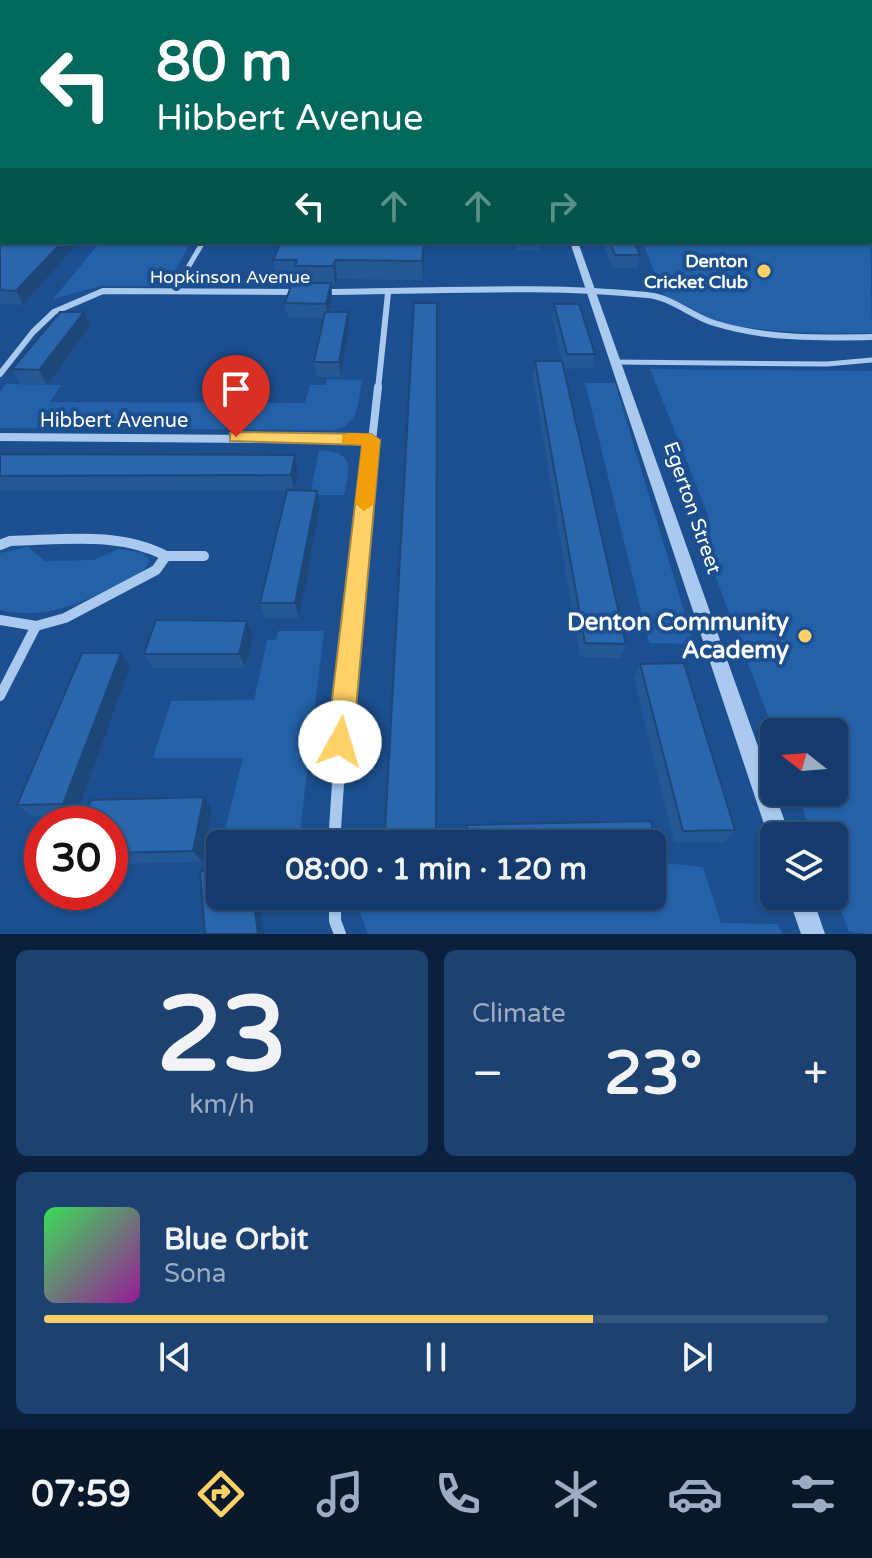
<!DOCTYPE html>
<html lang="en">
<head>
<meta charset="utf-8">
<style>
	body { margin:0; font-family:"Varela Round",sans-serif; background:#1d4271; color:#f1f3f6; height:100vh; display:flex; flex-direction:column; font-size:30px; white-space:nowrap }
	* { box-sizing:border-box; margin:0 }
	p { font-size:26px; color:#9dadc1 }
	.icon { flex:none; width:44px; height:44px; fill:none; stroke:currentColor; stroke-width:2; stroke-linecap:round; stroke-linejoin:round }
	.map { position:relative; height:934px; overflow:hidden }
	.side { display:flex; flex-direction:column; gap:16px; padding:16px; background:#0b203b; flex:1 }
	.side>* { flex:none }
	.guide { position:absolute; left:0px; top:0px; width:872px; height:244px; box-shadow:0 2px 6px #0004,0 0 0 2px #33557e; background:#00695c; color:#fff; overflow:hidden }
	.needle { width:52px; rotate:287deg }
	.controls { position:absolute; left:760px; top:718px; display:grid; gap:16px }
	.controls a { display:grid; place-items:center; width:88px; height:88px; border-radius:12px; background:#143b6b; box-shadow:0 2px 6px #0004,0 0 0 2px #33557e; font-size:40px }
	.speed { position:absolute; left:24px; top:806px; display:flex; gap:16px; font-size:40px; font-weight:700; text-align:center }
	.speed>* { display:grid; place-content:center; width:104px; height:104px; border-radius:50%; background:#143b6b; box-shadow:0 2px 6px #0004,0 0 0 2px #33557e; line-height:1 }
	.speed .limit { border:12px solid #d22; background:#fff; color:#111 }
	.pin { position:absolute; display:grid; place-items:center; width:68px; height:68px; color:#fff; margin:-82px -34px; border-radius:50% 50% 50% 0; rotate:-45deg; box-shadow:0 0 8px #0007 }
	.pin .icon { rotate:45deg }
	.me { position:absolute; width:88px; margin:-44px; rotate:6deg; stroke-linejoin:round; filter:drop-shadow(0 0 6px #0008) }
	.turn { display:flex; align-items:center; gap:28px; height:168px; padding:0 24px; font-size:36px }
	.turn .icon { width:104px; height:104px; stroke-width:2.5 }
	.turn b { display:block; font-size:56px; line-height:68px }
	.lanes { display:flex; align-items:center; height:76px; padding:0 24px; background:#0003; justify-content:center; gap:40px; direction:ltr }
	.lanes .off { opacity:.35 }
	.big { font-size:60px; font-weight:700; line-height:1.1 }
	.side .widget { flex:1; display:flex; flex-direction:column; justify-content:center; gap:12px; min-width:0; padding:0 28px; border-radius:12px; background:#1d4271 }
	.side .dial { align-items:center; gap:0 }
	.dial b { font-size:104px; line-height:1 }
	.song { display:flex; align-items:center; gap:24px }
	.cover { width:96px; height:96px; border-radius:12px; background:linear-gradient(135deg,hsl(130 70% 55%),hsl(300 70% 35%)) }
	.played { height:8px; border-radius:4px; background:linear-gradient(90deg,#ffd166 70%,#33557e 70%) }
	.keys { display:flex; justify-content:space-around; direction:ltr }
	.heat { display:flex; justify-content:space-between; align-items:center; font-size:44px; direction:ltr }
	.side .tiles { flex:1; display:grid; gap:16px; grid-template-columns:1fr 1fr }
	.widget:last-child { grid-column:span 2 }
	.trip { position:absolute; left:206px; top:830px; width:460px; height:80px; border-radius:12px; background:#143b6b; box-shadow:0 2px 6px #0004,0 0 0 2px #33557e; font-weight:700; line-height:80px; text-align:center }
	.menu { display:flex; height:128px; justify-content:space-around; align-items:center; background:#08182b; color:#9dadc1 }
	.menu .icon { width:56px; height:56px }
	.menu .active { color:#ffd166 }
	.menu b { font-size:36px; color:#f1f3f6 }
	.map>svg:first-child { display:block }
</style>
</head>
<body>
<div class="map">
<svg width="872" height="934" viewBox="0 0 872 934">
	<rect width="100%" height="100%" fill="#1b4f8f"/>
	<g fill="#2461a8">
		<path d="M 870,217 L 872,333 C 824,333 701,335 667,299 C 659,289 649,255 642,242 L 870,242 Z"/>
		<polygon points="123,242 191,242 166,286 101,286 53,299 97,246"/>
		<polygon points="650,369 872,371 872,934 849,932 834,891 834,836 813,836 796,792 834,792 834,732 774,732 702,541 708,515"/>
		<path d="M 327,379 L 362,380 C 358,401 360,424 335,430 L 0,428 L 0,392 L 6,384 L 61,385 L 50,402 L 305,403 L 310,385 L 326,385 Z"/>
		<polygon points="585,383 615,383 694,644 649,643"/>
		<path d="M 319,450 C 356,452 350,467 344,495 L 310,495 Z"/>
		<path d="M 28,547 L 45,561 L 94,560 L 119,549 L 143,553 L 149,559 L 146,568 L 138,575 C 92,597 52,622 0,610 L 0,553 Z"/>
		<polygon points="278,631 324,631 300,832 221,844 243,758 153,758 171,701 254,700 267,640 276,640"/>
		<polygon points="654,862 703,867 721,923 778,924 782,934 368,934 354,896 652,896 652,889 655,889"/>
	</g>
	<g fill="none" stroke-linecap="round" stroke-linejoin="round">
		<polyline stroke="#a9c9ee" stroke-width="5" points="616,362 827,364 872,360"/>
		<polyline stroke="#a9c9ee" stroke-width="5" points="183,276 203,242"/>
		<g stroke="#a9c9ee" stroke-width="6">
			<polyline points="175,290 184,274"/>
			<path d="M 322,292 C 430,292 539,284 647,295 C 672,297 691,316 714,323 C 765,339 819,338 872,337"/>
			<polyline points="0,374 33,332 54,312 103,291 297,292"/>
			<polyline points="378,389 388,293"/>
		</g>
		<g stroke="#a9c9ee" stroke-width="8">
			<polyline points="0,437 371,440"/>
			<polyline points="362,531 378,387"/>
		</g>
		<g stroke="#a9c9ee" stroke-width="10">
			<path d="M 0,545 L 10,541 C 62,540 118,531 166,556"/>
			<polyline points="0,620 36,626 65,618 156,570 166,556 204,556"/>
			<polyline points="0,696 36,626"/>
			<polyline points="343,710 363,529"/>
		</g>
		<g stroke="#a9c9ee" stroke-width="12">
			<polyline points="334,844 343,708"/>
			<polyline points="335,896 335,921 340,934"/>
		</g>
		<g fill="#a9c9ee" fill-rule="evenodd">
			<polygon points="570,242 578,242 790,836 774,836 774,845 768,836"/>
			<polygon points="788,896 812,896 825,934 801,934"/>
		</g>
	</g>
	<g fill="#245895">
		<polygon points="0,114 2,242 79,242 23,305 0,304"/>
		<polygon points="870,114 872,114 872,206 870,205"/>
		<polygon points="425,242 423,280 337,279 335,285 331,285 332,297 329,312 349,327 341,377 317,377 314,362 324,318 288,318 285,303 298,283 297,279 277,279 273,260"/>
		<polygon points="515,242 540,242 539,250 516,250"/>
		<polygon points="602,242 634,242 640,255 637,268 612,268"/>
		<polygon points="437,303 436,840 387,841 385,830"/>
		<polygon points="554,304 595,354 592,368 564,369 552,318"/>
		<polygon points="84,312 90,326 47,385 20,384 12,369"/>
		<polygon points="535,361 626,644 620,658 580,657 533,376"/>
		<polygon points="0,454 298,471 294,490 320,506 299,618 265,618 260,603 287,491 0,491"/>
		<polygon points="247,621 253,635 245,668 153,668 144,654"/>
		<polygon points="640,664 735,830 725,842 674,842 634,678"/>
		<polygon points="130,667 76,816 32,816 17,805"/>
		<polygon points="204,797 212,809 202,862 110,864 110,824"/>
		<polygon points="651,821 664,880 655,889 652,889 652,844 467,844 467,825"/>
	</g>
	<g fill="#1d4779">
		<polygon points="62,242 79,242 23,305 16,291"/>
		<polygon points="424,242 425,242 423,280 422,261"/>
		<polygon points="335,260 337,279 335,285 333,266"/>
		<polygon points="331,283 332,297 328,318 326,304"/>
		<polygon points="84,312 90,326 47,385 39,370"/>
		<polygon points="348,312 349,327 341,377 339,362"/>
		<polygon points="295,455 298,471 294,491 291,475"/>
		<polygon points="317,491 320,506 299,618 295,603"/>
		<polygon points="247,621 253,635 245,668 239,654"/>
		<polygon points="121,653 130,667 76,816 63,804"/>
		<polygon points="204,797 212,809 202,862 193,851"/>
		<polygon points="253,896 259,896 264,934 258,934"/>
	</g>
	<g fill="#2a66ad" stroke="#1d4779" stroke-width="2">
		<polygon points="0,114 2,114 2,242 62,242 16,291 0,290"/>
		<rect x="870" y="114" width="2" height="53"/>
		<polygon points="870,176 872,177 872,189 870,189"/>
		<polygon points="281,242 424,242 422,261 335,260 333,266 295,266 297,260 273,260"/>
		<polygon points="610,242 634,242 640,255 615,255"/>
		<polygon points="292,283 331,283 326,304 285,303"/>
		<polygon points="414,303 437,303 436,829 385,830"/>
		<polygon points="554,304 579,304 595,354 567,354"/>
		<polygon points="60,312 84,312 39,370 12,369"/>
		<polygon points="325,312 348,312 339,362 314,362"/>
		<polygon points="535,361 562,361 626,644 585,643"/>
		<polygon points="0,454 295,455 291,475 0,476"/>
		<polygon points="287,490 317,491 295,603 260,603"/>
		<polygon points="156,620 247,621 239,654 144,654"/>
		<polygon points="82,653 121,653 63,804 17,805"/>
		<polygon points="684,663 735,830 683,831 640,664"/>
		<polygon points="204,797 193,851 110,853 110,824 82,824 91,800"/>
		<polygon points="651,821 664,880 652,880 652,844 468,844 467,825"/>
		<polygon points="220,865 220,896 253,896 258,934 205,934 200,872"/>
	</g>
	<linearGradient id="sky" x2="0" y2="1"><stop stop-color="#0f2b4f"/><stop offset="0.47" stop-color="#39639b"/><stop offset="1" stop-color="#39639b" stop-opacity="0"/></linearGradient>
	<rect width="872" height="245" fill="url(#sky)"/>
	<polygon fill="#ffd166" stroke="#a68842" stroke-width="2" points="236,432 371,434 380,440 353,742 349,752 340,755 331,752 327,742 362,445 230,441 230,433"/>
	<polygon fill="#f59e0b" points="348,433 371,434 380,440 374,504 364,511 355,504 362,445 342,443 342,435"/>
	<g fill="#ffd166" stroke="#1b4f8f" stroke-width="3">
		<circle cx="764" cy="271" r="8"/>
		<circle cx="805" cy="636" r="8"/>
	</g>
	<g text-anchor="middle" dominant-baseline="central" stroke-width="8" stroke-linejoin="round" paint-order="stroke">
		<g font-size="18" font-weight="bold" fill="#fff" stroke="#1b4f8f" text-anchor="end">
			<text x="748" y="261">Denton<tspan x="748" dy="21">Cricket Club</tspan></text>
		</g>
		<g font-size="18" fill="#fff" stroke="#1b4f8f">
			<text x="230" y="277">Hopkinson Avenue</text>
		</g>
		<g font-size="20" fill="#fff" stroke="#1b4f8f">
			<text x="114" y="421">Hibbert Avenue</text>
			<text transform="translate(692 508) rotate(71)">Egerton Street</text>
		</g>
		<g font-size="24" font-weight="bold" fill="#fff" stroke="#1b4f8f" text-anchor="end">
			<text x="789" y="622">Denton Community<tspan x="789" dy="28">Academy</tspan></text>
		</g>
	</g>
</svg>
<div class="controls">
<a><svg class="needle" viewBox="-14 -14 28 28"><path d="M0-13l5 13h-10z" fill="#e53935"/><path d="M0 13l5-13h-10z" fill="#9dadc1"/></svg></a>
<a><svg class="icon" aria-label="layers" viewBox="0 0 24 24"><path d="M12 4l9 5-9 5-9-5zM3 14l9 5 9-5"/></svg></a>
</div>
<div class="speed"><div class="limit">30</div></div>
<div class="pin" style="left:236px;top:437px;background:#d93025"><svg class="icon" aria-label="arrive" viewBox="0 0 24 24"><path d="M6 21V4h12l-3 4 3 4H6"/></svg></div>
<svg class="me" style="left:340px;top:742px" viewBox="-20 -20 40 40"><circle r="19" fill="#fff"/><path d="M0-13L10 11 0 6-10 11z" fill="#ffd166"/></svg>
<div class="trip">08:00 · 1 min · 120 m</div>
<div class="guide">
<div class="turn"><svg class="icon" aria-label="left" viewBox="0 0 24 24"><path d="M17 20v-9H6M10 6l-5 5 5 5"/></svg><div><b>80 m</b>Hibbert Avenue</div></div>
<div class="lanes"><svg class="icon" aria-label="left" viewBox="0 0 24 24"><path d="M17 20v-9H6M10 6l-5 5 5 5"/></svg><svg class="icon off" aria-label="ahead" viewBox="0 0 24 24"><path d="M12 20V5M6 11l6-6 6 6"/></svg><svg class="icon off" aria-label="ahead" viewBox="0 0 24 24"><path d="M12 20V5M6 11l6-6 6 6"/></svg><svg class="icon off" aria-label="right" viewBox="0 0 24 24"><path d="M7 20v-9h11M14 6l5 5-5 5"/></svg></div>
</div>
</div>
<section class="side">
<div class="tiles">
<div class="widget dial"><b>23</b><p>km/h</p></div>
<div class="widget"><p>Climate</p>
<div class="heat"><a>−</a><b class="big">23°</b><a>+</a></div>
</div>
<div class="widget">
<div class="song"><i class="cover"></i><div><b>Blue Orbit</b><p>Sona</p></div></div>
<div class="played"></div>
<div class="keys"><svg class="icon" aria-label="previous" viewBox="0 0 24 24"><path d="M18 5L8 12l10 7zM5 5v14"/></svg><svg class="icon" aria-label="pause" viewBox="0 0 24 24"><path d="M8 5v14M16 5v14"/></svg><svg class="icon" aria-label="next" viewBox="0 0 24 24"><path d="M6 5l10 7-10 7zM19 5v14"/></svg></div>
</div>
</div>
</section>
<nav class="menu">
<b>07:59</b>
<svg class="icon active" aria-label="directions" viewBox="0 0 24 24"><path d="M12 3l9 9-9 9-9-9zM9 14v-3h6M13 9l2 2-2 2"/></svg>
<svg class="icon" aria-label="music" viewBox="0 0 24 24"><path d="M9 18V5l10-2v13"/><circle cx="6" cy="18" r="3"/><circle cx="16" cy="16" r="3"/></svg>
<svg class="icon" aria-label="phone" viewBox="0 0 24 24"><path d="M5 4h4l2 5-3 2q2 4 5 5l2-3 5 2v4C11 20 4 13 5 4z"/></svg>
<svg class="icon" aria-label="climate" viewBox="0 0 24 24"><path d="M12 3v18M4 7l16 10M4 17L20 7"/></svg>
<svg class="icon" aria-label="car" viewBox="0 0 24 24"><path d="M5 17H2v-5l4-1 3-4h7l3 4 3 1v5h-3M9 17h6M6 11h13"/><circle cx="7" cy="17" r="2"/><circle cx="17" cy="17" r="2"/></svg>
<svg class="icon" aria-label="filters" viewBox="0 0 24 24"><path d="M4 7h16M4 17h16"/><circle cx="9" cy="7" r="2"/><circle cx="15" cy="17" r="2"/></svg>
</nav>
</body>
</html>
